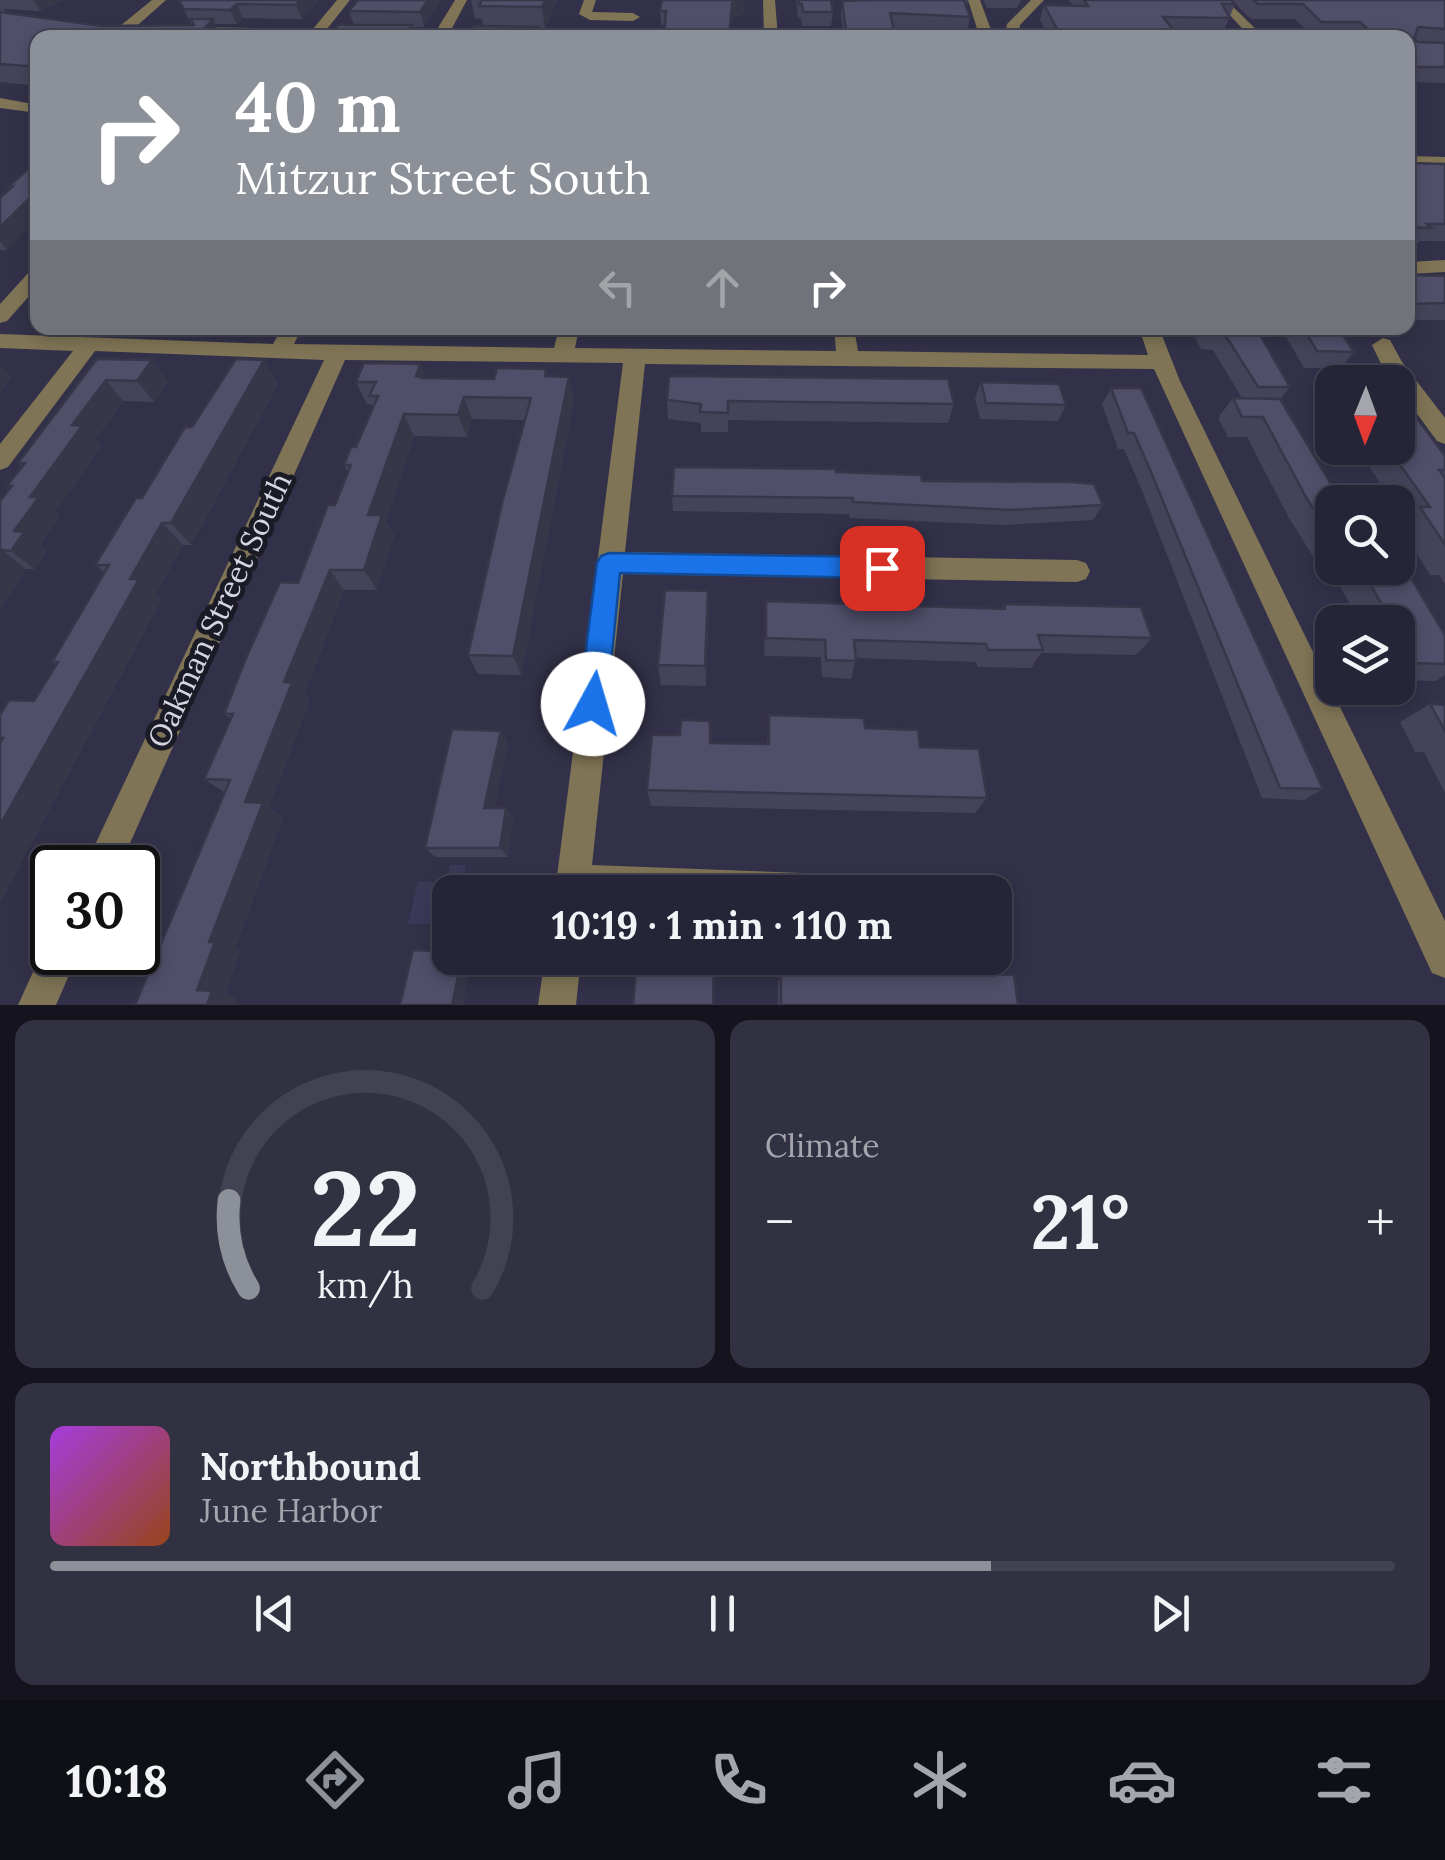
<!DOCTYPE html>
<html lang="en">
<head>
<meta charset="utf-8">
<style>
	body { margin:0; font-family:Lora,serif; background:#323142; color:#f1f3f6; height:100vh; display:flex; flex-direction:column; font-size:38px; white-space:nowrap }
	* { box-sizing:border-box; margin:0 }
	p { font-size:32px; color:#a4a5ad }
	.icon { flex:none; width:55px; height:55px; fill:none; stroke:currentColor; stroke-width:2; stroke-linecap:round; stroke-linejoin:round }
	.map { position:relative; height:1005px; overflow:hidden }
	.details { display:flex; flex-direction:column; gap:15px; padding:15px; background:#15141e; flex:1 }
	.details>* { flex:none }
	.banner { position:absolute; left:30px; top:30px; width:1385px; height:305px; border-radius:20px; box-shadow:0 5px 15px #0003,0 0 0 2px #424252; background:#8c9099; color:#fff; overflow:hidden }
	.needle { width:65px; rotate:181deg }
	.controls { position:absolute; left:1315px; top:365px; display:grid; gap:20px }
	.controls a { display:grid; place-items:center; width:100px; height:100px; border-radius:20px; background:#262537; box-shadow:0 5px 15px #0003,0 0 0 2px #424252; font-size:50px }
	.speed { position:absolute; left:30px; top:845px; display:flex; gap:20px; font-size:50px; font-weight:700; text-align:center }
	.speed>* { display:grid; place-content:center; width:130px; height:130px; border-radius:50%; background:#262537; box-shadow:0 5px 15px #0003,0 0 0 2px #424252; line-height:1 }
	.speed .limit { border:5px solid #111; border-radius:15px; background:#fff; color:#111 }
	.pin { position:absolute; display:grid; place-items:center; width:85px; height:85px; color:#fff; margin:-42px; border-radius:20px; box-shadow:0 5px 15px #0006 }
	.me { position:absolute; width:110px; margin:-55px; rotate:6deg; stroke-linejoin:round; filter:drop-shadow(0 0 8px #0008) }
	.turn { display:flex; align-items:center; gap:35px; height:210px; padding:0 40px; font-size:45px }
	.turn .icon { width:130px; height:130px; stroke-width:2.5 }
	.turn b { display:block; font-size:70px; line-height:85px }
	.lanes { display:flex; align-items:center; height:95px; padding:0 40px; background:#0003; justify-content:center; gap:50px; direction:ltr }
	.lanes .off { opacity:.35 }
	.big { font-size:75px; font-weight:700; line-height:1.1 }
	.details .card { flex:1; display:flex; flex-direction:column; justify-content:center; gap:15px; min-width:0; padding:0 35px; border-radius:20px; background:#323142 }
	.details .dial { align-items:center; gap:0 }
	.dial svg { height:260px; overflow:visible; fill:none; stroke:#424252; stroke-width:7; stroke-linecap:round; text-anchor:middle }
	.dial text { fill:#f1f3f6; stroke:none }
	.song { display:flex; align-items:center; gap:30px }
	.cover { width:120px; height:120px; border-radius:15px; background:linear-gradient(135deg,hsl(280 70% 55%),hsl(20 70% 35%)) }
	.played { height:10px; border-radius:5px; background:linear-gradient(90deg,#8c9099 70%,#424252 70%) }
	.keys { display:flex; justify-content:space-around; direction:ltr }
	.heat { display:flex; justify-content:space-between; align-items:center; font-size:55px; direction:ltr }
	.details .tiles { flex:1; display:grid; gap:15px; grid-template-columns:1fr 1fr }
	.card:last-child { grid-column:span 2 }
	.trip { position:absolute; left:432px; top:875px; width:580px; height:100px; border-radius:20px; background:#262537; box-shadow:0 5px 15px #0003,0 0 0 2px #424252; font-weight:700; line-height:100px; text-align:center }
	.tab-bar { display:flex; height:160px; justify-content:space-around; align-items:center; background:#0f0f16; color:#a4a5ad }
	.tab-bar .icon { width:70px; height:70px }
	.tab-bar .active { color:#8c9099 }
	.tab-bar b { font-size:45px; color:#f1f3f6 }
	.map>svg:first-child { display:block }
</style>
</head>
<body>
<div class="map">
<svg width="1445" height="1005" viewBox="0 0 1445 1005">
	<rect width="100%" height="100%" fill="#333149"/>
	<polygon fill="#3b3957" points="450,865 466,865 460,892 450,892 450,924 408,924 418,882 447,881"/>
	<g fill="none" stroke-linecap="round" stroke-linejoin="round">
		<g fill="#7f7455" fill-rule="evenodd">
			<polygon points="152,0 166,0 130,32 120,32 120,26"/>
			<polygon points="337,0 350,0 327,29 436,31 455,0 467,0 450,32 589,34 595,38 184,35 177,31 184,27 313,29"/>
			<polygon points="584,0 596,0 592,12 633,13 640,17 633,21 590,20 579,14"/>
			<polygon points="763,0 775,0 778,38 764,38"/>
			<polygon points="968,0 980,0 994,38 980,38"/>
			<polygon points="1031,0 1044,0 1020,25 1019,38 1005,38 1007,24"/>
			<polygon points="1216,0 1226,0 1265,38 1251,38"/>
			<polygon points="0,98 38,105 38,113 0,108"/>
			<polygon points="1408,156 1445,157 1445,167 1408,166"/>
			<polygon points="1445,260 1445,272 1408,274 1408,262"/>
			<polygon points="38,268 38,286 7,321 0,323 0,304 31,270"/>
			<polygon points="282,328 302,328 294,344 554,348 559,328 579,328 575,348 836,351 834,328 854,328 858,351 1148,355 1139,328 1159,328 1180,381 1445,921 1445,978 1432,973 1154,369 645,364 625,552 1077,560 1086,563 1090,571 1086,579 1077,582 623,574 592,865 855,875 867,880 872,892 555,892 623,363 345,360 119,868 84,868 324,360 95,351 8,467 0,470 0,444 73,351 0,348 0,334 273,344"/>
			<polygon points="1383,338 1390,340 1402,362 1445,418 1445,444 1437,441 1398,388 1398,382 1384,370 1372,345"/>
			<polygon points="52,937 52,952 79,952 56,1005 18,1005 48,939"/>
			<polygon points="545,958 581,958 576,1005 538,1005"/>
		</g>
	</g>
	<g fill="#45435a">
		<polygon points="0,0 64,0 40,11 4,9 6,13 102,26 193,25 191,23 178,0 319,0 302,19 243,18 237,24 215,24 222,38 38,38 38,86 0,82"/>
		<polygon points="441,0 424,27 412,27 415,38 328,38 354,25 349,11"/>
		<polygon points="471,0 557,0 545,29 538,29 540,37 468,38 483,26 482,19 475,18"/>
		<polygon points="796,0 831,0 833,12 831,26 802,26 801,18 798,17"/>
		<polygon points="867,0 968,0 967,7 970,17 967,31 894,28 896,38 844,38 841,15 842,1"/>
		<polygon points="983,0 1021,0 1017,8 987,8"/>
		<polygon points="1069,0 1445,0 1445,83 1408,82 1408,38 1313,37 1295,19 1251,19 1235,4 1223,33 1175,32 1180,38 1049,38 1040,20 1044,5 1073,6"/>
		<polygon points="744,9 743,15 661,25 660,11"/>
		<polygon points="38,163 7,250 0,250 0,198 11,188 9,186"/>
		<polygon points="1408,163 1445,164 1445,241 1420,241 1417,244 1408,244"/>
		<polygon points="1408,275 1445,276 1445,320 1408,320"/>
		<polygon points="479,328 508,328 507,331 480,330"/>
		<polygon points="620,328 661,328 661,331 621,331"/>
		<polygon points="899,328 929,328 927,336 901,336"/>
		<polygon points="961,328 995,328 991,337 962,336"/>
		<polygon points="1066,328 1102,328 1098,335 1068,334"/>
		<polygon points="1190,328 1256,328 1290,387 1280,399 1332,502 1332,568 1390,568 1397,578 1445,635 1445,675 1436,681 1398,680 1398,622 1360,622 1336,579 1327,579 1289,518 1247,437 1228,437 1218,418 1233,398 1242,398 1213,350 1201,349"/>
		<polygon points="1281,328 1347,328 1350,332 1345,338 1354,352 1341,368 1304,368"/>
		<polygon points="97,359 168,381 154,402 123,401 95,440 101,446 55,512 60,516 40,545 47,551 34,569 26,569 0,608 0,501 10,488 7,486 22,467 18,463"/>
		<polygon points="264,360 278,384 191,545 183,545 155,595 161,600 0,902 0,715 34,701 56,665 52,662 105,573 95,565 192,427"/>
		<polygon points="546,369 548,377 569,377 574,400 521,675 478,674 468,655 525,420 472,419 467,437 414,436 386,521 394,536 377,590 344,590 304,695 310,700 269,807 283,817 235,949 240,951 225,994 238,998 235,1005 135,1005 224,792 204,779 231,719 224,714 298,583 335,505 348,472 344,465 356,447 374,405 367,404 356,382 425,378 494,379"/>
		<polygon points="981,382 1066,405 1058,421 980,419 975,398"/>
		<polygon points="1111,388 1323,789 1304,800 1262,798 1141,488 1124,449 1118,449 1102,404"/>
		<polygon points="667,400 954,404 948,423 728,420 728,432 701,432 701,423 668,419"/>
		<polygon points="1349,448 1398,448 1445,456 1445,584 1439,575 1430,575 1399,525 1405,520 1398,509 1398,502 1393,502 1364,459 1356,459"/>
		<polygon points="836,472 922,481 1103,505 1093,520 1003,525 850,518 849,514 673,511 672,496"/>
		<polygon points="708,591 706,686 661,685 658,665"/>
		<polygon points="766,601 1001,609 1004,604 1152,638 1136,655 1041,653 1031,668 978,667 976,662 856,658 851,679 822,677 821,657 764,656"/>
		<polygon points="1430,704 1445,705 1445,793 1424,752 1415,752 1400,722"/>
		<polygon points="769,715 865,728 920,747 987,798 975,813 651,806 647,790 711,743 767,744"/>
		<polygon points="501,731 508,743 494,808 506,808 513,818 508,857 435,857 425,848"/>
		<polygon points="807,961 884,970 1018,1005 778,1005 778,982 781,974 803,975 802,970"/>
	</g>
	<g fill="#38374a">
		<polygon points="33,0 64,0 40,11"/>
		<polygon points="301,0 319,0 302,19 296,5"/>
		<polygon points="428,0 441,0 424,27 420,12"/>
		<polygon points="545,0 557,0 545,29 542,7"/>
		<polygon points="744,0 743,15 732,17 729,38 732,3"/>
		<polygon points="237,4 243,18 237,24 230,10"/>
		<polygon points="213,19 222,38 195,38"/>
		<polygon points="38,190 38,219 7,250 0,241 0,227"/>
		<polygon points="152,360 168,381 154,402 137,381"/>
		<polygon points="264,360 278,384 191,545 171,523"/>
		<polygon points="420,364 429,387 416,376"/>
		<polygon points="0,366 12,378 0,393"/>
		<polygon points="569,377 574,400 521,675 513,656"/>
		<polygon points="106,380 123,401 95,440 101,446 55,512 60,516 40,545 47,551 34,569 11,551 14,531 30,497 72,425"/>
		<polygon points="464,397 472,419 467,437 458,415"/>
		<polygon points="404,414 414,436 386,521 394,536 377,590 364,570 368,515"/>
		<polygon points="162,523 183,545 155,595 161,600 0,902 0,825 130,579"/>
		<polygon points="2,550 26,569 0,608 0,553"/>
		<polygon points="330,570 344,590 304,695 310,700 269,807 283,817 235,949 240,951 225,994 238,998 235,1005 207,1005 197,990 245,802 284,682"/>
		<polygon points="708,591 709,612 706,686 705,666"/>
		<polygon points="501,731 508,743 492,818 484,808"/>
		<polygon points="506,808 513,818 508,857 500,848"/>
		<polygon points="462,958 472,958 463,1005 452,1005"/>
	</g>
	<g fill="#504e69" stroke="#38374a" stroke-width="2.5">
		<polygon points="179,0 301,0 296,5 237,4 230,10 184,9"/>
		<polygon points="358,0 428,0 420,12 349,11"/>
		<polygon points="482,0 545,0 542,7 479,6"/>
		<polygon points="662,0 743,0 743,1 732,3 729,38 664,38 666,11 660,11"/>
		<polygon points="798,0 831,0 833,12 803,12 802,4 799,4"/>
		<polygon points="872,0 964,0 970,17 890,13 896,38 847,38 842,1"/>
		<polygon points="1084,0 1231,0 1235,4 1222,4 1230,18 1163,17 1180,38 1062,38 1044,5 1088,6"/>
		<polygon points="1253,0 1445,0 1445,29 1418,27 1414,39 1418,42 1445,43 1445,67 1409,67 1408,65 1408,38 1377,38 1360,22 1321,22 1303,4 1258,4"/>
		<polygon points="0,12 102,26 194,25 191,19 213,19 195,38 38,38 38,67 0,64"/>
		<polygon points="338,25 412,25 407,32 412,32 409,38 328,38"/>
		<polygon points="474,26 538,27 534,37 574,37 468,38"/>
		<polygon points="265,32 289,33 285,38 261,38"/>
		<polygon points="35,163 38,163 38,190 0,227 0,198 13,186 9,186"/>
		<polygon points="1408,163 1445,164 1445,224 1427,224 1431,228 1408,227"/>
		<polygon points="1408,275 1445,276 1445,303 1408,304"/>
		<polygon points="1209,328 1256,328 1290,387 1258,387 1224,333 1211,333"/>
		<polygon points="1303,328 1347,328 1350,332 1341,332 1354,352 1317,351"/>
		<polygon points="97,359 152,360 137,381 106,380 72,425 82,426 30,497 39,497 14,531 24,532 11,551 2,550 0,553 0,501 12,486 7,486 25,463 18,463"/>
		<polygon points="236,359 264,360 171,523 162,523 130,579 139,579 0,825 0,743 3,738 0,738 0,715 9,700 34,701 58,662 52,662 109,565 95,565 136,498 142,498 185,427 192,427"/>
		<polygon points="364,363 420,364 416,376 423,378 494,379 497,368 546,369 545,376 569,377 513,656 468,655 502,503 531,398 464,397 458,415 404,414 368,515 382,515 364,570 330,570 284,682 292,683 245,802 263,803 209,942 215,942 197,990 212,991 207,1005 135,1005 230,780 204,779 233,714 224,714 246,658 280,582 298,583 328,505 335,505 351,465 344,465 351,447 356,447 378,396 369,396 376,382 356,382"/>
		<polygon points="669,376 948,379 954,404 728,401 728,413 700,412 701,404 667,400"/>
		<polygon points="981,382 1059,384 1066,405 986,403"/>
		<polygon points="1111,388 1141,388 1323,789 1280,788 1151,472 1134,433 1128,433"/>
		<polygon points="1233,398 1280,399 1342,502 1332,502 1332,538 1307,499 1263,417 1242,417"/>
		<polygon points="1398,401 1404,401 1445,456 1445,470 1439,470 1445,478 1445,545 1420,507 1430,507 1388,448 1398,448"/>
		<polygon points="674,467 836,469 836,472 921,475 922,481 1073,482 1094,484 1103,505 1011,510 853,502 853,498 672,496"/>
		<polygon points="1361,568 1390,568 1397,578 1411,578 1445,635 1445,664 1410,663 1398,641 1398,622 1392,622"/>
		<polygon points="665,590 708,591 705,666 658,665"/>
		<polygon points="766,601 1005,609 1004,604 1141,607 1152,638 1038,635 1043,650 988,650 986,644 854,640 856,661 826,660 825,640 766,638"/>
		<polygon points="1430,704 1445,705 1445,731"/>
		<polygon points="769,715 864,718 865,728 918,730 920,747 979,749 987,798 647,790 652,735 680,735 681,720 710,721 710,743 769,744"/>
		<polygon points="452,729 501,731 484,808 506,808 500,848 425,848"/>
		<polygon points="413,950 450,952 450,958 462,958 452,1005 400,1005"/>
		<polygon points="637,958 714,960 713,1005 633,1005"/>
		<polygon points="807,961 884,965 884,970 1014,975 1018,1005 781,1005 781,974 807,975"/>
	</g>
	<polygon fill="#1a73e8" stroke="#114b97" stroke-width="2.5" points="609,553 882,557 891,560 894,568 891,575 882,578 620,573 607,704 603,713 593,717 583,713 579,704 597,563 601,556"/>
	<g text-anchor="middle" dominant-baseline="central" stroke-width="10" stroke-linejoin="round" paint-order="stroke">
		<g font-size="30" fill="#d4d4e3" stroke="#1b1b26">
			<text transform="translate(219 610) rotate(-65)">Oakman Street South</text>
		</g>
	</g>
</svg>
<div class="controls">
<a><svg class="needle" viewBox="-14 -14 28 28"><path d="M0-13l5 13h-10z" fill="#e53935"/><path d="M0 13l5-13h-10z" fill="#a4a5ad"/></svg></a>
<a><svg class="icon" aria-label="search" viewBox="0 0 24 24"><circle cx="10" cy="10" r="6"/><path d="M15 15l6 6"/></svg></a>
<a><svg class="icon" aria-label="layers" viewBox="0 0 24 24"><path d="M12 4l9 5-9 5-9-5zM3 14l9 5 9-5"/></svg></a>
</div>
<div class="speed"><div class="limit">30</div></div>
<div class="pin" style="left:882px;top:568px;background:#d93025"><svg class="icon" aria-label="arrive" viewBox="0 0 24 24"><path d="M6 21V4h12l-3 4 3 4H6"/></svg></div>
<svg class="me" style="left:593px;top:704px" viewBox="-20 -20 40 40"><circle r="19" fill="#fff"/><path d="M0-13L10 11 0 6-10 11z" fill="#1a73e8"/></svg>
<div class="trip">10:19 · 1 min · 110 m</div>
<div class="banner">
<div class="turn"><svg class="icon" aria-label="right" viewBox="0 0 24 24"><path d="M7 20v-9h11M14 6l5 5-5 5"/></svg><div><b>40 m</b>Mitzur Street South</div></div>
<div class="lanes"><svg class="icon off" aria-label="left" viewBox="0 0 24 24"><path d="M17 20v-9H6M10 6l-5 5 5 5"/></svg><svg class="icon off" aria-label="ahead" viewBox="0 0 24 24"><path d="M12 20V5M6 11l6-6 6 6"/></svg><svg class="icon" aria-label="right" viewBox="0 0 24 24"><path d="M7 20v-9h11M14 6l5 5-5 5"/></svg></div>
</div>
</div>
<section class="details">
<div class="tiles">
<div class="card dial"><svg viewBox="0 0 100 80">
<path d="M14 69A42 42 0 1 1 86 69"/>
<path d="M14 69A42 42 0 0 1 8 42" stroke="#8c9099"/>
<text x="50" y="56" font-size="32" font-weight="700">22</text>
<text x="50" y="72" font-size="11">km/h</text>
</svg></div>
<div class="card"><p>Climate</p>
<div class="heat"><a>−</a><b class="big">21°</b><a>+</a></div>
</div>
<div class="card">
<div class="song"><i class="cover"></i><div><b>Northbound</b><p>June Harbor</p></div></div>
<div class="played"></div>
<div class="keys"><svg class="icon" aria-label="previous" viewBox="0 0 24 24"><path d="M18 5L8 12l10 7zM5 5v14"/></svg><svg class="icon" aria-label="pause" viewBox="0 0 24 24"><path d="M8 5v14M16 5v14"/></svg><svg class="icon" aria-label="next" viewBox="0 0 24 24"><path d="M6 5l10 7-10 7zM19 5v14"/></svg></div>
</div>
</div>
</section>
<nav class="tab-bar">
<b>10:18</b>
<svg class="icon active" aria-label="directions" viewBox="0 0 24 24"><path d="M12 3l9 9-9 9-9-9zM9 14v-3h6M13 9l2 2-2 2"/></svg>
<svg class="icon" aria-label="music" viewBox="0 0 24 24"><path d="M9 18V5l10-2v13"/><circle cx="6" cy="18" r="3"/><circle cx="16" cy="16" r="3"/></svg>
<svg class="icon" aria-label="phone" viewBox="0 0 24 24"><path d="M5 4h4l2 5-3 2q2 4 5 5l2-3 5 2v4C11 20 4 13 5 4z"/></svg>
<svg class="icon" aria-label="climate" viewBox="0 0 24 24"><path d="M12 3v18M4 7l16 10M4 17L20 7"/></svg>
<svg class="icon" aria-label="car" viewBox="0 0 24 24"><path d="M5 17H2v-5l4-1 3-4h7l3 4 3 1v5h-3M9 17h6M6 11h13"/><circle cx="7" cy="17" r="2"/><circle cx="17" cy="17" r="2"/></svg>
<svg class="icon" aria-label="filters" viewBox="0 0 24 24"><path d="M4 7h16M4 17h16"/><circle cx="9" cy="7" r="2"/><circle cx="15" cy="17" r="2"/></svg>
</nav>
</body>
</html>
